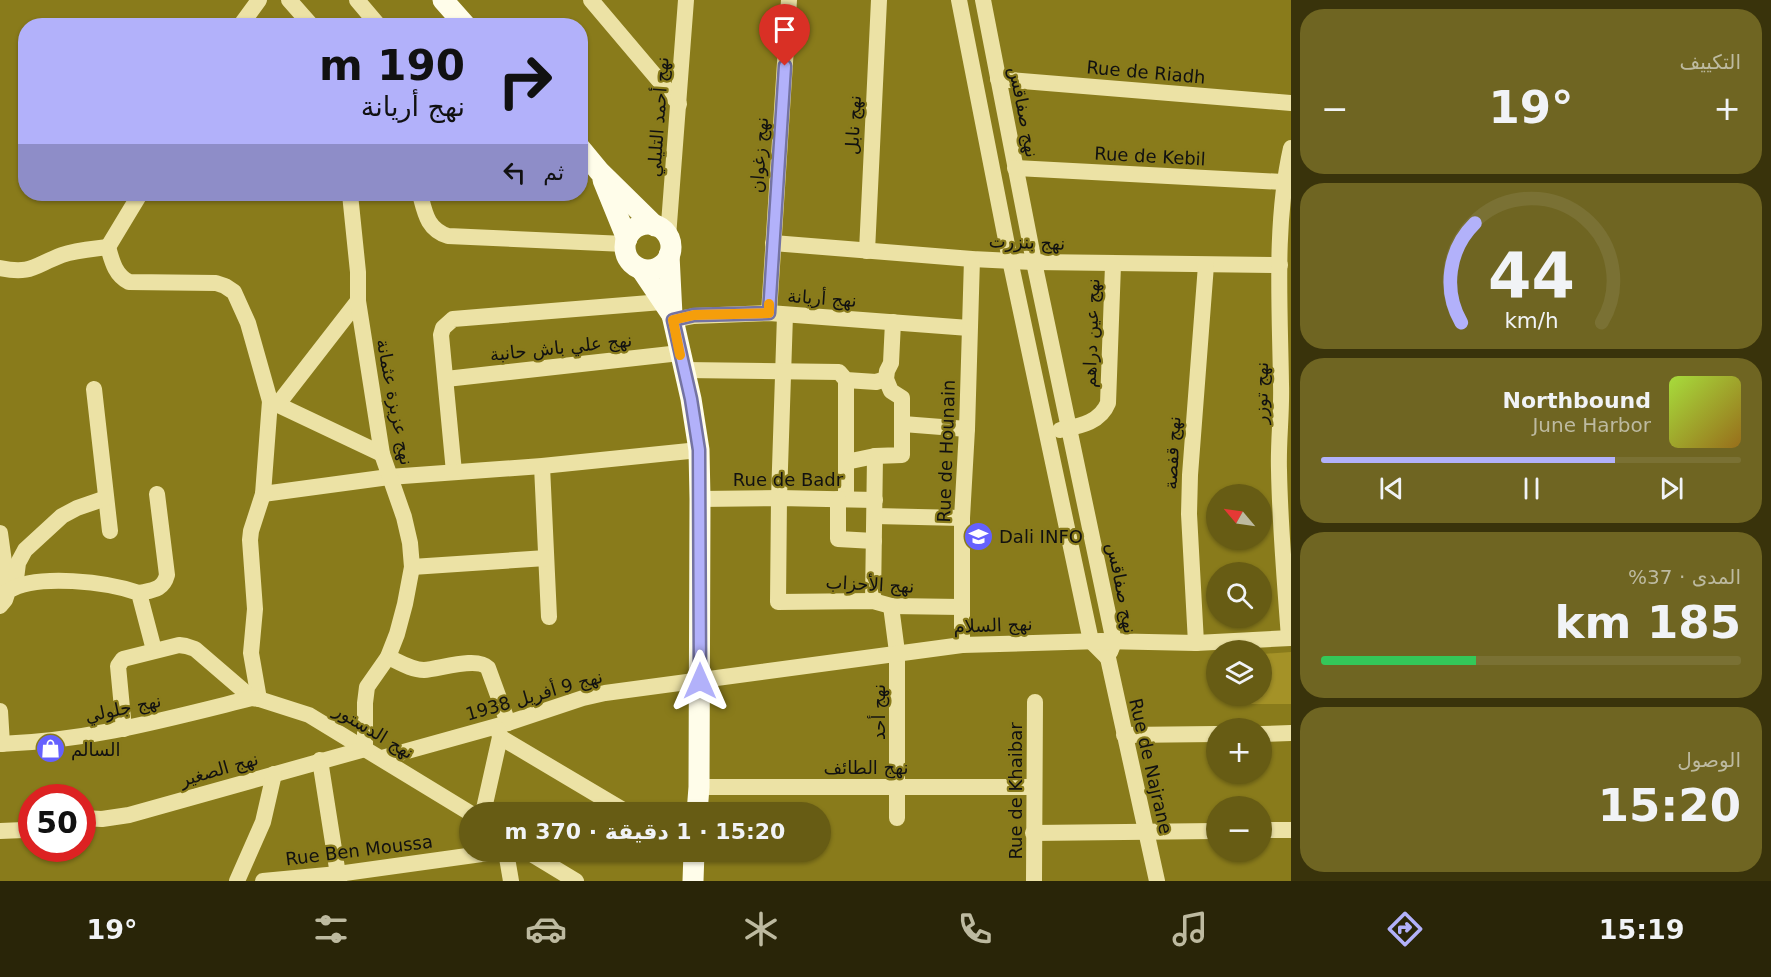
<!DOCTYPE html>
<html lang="ar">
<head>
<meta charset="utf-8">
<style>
	body { margin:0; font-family:"DejaVu Sans",Cairo,sans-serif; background:#6f6522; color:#f1f3f6; direction:rtl; height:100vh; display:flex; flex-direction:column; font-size:22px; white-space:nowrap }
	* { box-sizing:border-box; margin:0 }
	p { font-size:20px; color:#bdbaa0 }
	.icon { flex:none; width:33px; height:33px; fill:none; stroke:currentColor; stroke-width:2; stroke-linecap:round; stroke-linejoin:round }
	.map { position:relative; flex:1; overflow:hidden; direction:ltr }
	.details { display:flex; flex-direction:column; gap:9px; padding:9px; background:#39330b; width:480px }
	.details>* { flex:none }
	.guide { position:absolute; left:18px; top:18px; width:570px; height:183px; border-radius:24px; box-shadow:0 2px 4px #0004; direction:rtl; background:#b2b1fa; color:#111; overflow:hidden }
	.needle { width:39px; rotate:299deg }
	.buttons { position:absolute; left:1206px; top:484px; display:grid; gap:12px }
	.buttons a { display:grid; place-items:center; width:66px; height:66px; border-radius:50%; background:#675c14; box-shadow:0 2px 4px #0004; font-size:30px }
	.speed { position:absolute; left:18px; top:784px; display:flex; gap:12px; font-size:30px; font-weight:700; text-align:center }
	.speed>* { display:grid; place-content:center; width:78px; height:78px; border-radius:50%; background:#675c14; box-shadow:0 2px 4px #0004; line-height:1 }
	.speed .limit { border:9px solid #d22; background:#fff; color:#111 }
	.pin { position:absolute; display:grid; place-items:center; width:51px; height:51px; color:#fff; margin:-62px -26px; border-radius:50% 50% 50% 0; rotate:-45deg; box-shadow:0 0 6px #0007 }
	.pin .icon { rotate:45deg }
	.me { position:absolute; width:66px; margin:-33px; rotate:0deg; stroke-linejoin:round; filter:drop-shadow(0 0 4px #0008) }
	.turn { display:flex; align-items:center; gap:21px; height:126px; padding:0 24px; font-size:27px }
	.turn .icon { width:78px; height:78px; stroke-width:2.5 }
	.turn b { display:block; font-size:42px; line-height:51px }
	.then { display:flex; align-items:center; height:57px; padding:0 24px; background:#0003; gap:12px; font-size:22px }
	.big { font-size:45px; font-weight:700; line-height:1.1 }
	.details .widget { flex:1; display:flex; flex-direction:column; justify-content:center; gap:9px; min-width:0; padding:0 21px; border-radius:24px; background:#6f6522 }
	.details .dial { align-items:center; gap:0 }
	.dial svg { height:156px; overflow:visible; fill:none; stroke:#7a7134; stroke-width:7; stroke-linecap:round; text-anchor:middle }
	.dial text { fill:#f1f3f6; stroke:none }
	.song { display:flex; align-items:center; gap:18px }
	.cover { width:72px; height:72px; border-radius:9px; background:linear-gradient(135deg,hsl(80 70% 55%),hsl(40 70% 35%)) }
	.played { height:6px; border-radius:3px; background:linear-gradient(90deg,#b2b1fa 70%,#7a7134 70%) }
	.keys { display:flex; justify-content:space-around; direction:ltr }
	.heat { display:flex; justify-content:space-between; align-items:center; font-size:33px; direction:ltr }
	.charge { height:9px; border-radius:4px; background:linear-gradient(90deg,#34c759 37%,#7a7134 0) }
	.trip { position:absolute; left:459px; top:802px; width:372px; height:60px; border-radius:30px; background:#675c14; box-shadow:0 2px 4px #0004; font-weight:700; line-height:60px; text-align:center; direction:rtl }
	.menu { display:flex; height:96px; justify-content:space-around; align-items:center; background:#292508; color:#bdbaa0 }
	.menu .icon { width:42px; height:42px }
	.menu .current { color:#b2b1fa }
	.menu b { font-size:27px; color:#f1f3f6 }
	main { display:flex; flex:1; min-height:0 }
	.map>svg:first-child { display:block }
</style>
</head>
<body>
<main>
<section class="details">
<div class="widget"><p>التكييف</p>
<div class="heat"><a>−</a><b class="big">19°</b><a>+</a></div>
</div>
<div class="widget dial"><svg viewBox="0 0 100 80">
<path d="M14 69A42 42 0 1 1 86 69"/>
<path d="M14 69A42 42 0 0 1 21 18" stroke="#b2b1fa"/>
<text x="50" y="56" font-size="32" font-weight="700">44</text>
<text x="50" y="72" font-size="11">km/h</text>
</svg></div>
<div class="widget">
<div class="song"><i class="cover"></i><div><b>Northbound</b><p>June Harbor</p></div></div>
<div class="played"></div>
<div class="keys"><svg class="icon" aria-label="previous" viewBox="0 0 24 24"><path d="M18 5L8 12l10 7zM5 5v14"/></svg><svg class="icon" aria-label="pause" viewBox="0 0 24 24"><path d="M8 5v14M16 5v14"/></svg><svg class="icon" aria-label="next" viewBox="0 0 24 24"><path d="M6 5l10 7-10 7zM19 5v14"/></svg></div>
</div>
<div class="widget"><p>المدى · 37%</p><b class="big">185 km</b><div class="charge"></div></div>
<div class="widget"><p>الوصول</p><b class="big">15:20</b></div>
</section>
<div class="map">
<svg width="1291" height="881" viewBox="0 0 1291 881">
	<rect width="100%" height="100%" fill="#897b1b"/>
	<polygon fill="#a49227" points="1291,652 1291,704 1251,704 1251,696 1262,696 1262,654"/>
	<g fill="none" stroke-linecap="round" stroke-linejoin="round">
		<g stroke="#ece2a5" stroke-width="16">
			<polyline points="289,0 312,26"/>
			<polyline points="357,0 379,26"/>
			<polyline points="591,0 679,104"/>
			<polyline points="959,0 1010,260 1091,641 1108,658"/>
			<polyline points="983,0 1034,262 1114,642 1110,652"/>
			<polyline points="240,26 259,0"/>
			<polyline points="998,79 1291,103"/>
			<polyline points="1015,168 1283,182"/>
			<path d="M 420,194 C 425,213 427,229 448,236 L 625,244"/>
			<polyline points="668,237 686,0"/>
			<polyline points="773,243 972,259 1034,262 1280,265"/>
			<path d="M 108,247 C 112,261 115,275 129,282 L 216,283 L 225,286 L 234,292 L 248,323 L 270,401 L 263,494 L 251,531 L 250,540 L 255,609 L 251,653 L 259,699"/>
			<polyline points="108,247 140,194"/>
			<polyline points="867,251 879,0"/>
			<path d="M 0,268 C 31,275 35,265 62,255 C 76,250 93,249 108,247"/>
			<polyline points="769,313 789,0"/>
			<polyline points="785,315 779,498 778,602 873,601 891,606 961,607"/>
			<polyline points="673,320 694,316 769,313 969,328"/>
			<polyline points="685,370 839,372 846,380 876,382 886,379"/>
			<polyline points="446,379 680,353"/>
			<polyline points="846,380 846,499"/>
			<polyline points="94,389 110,531"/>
			<polyline points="270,401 382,454"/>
			<polyline points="278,404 358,301 358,272 350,194"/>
			<polyline points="903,424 967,429"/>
			<path d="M 1060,430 C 1079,426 1100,423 1108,403 L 1113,265"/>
			<polyline points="846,462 875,456 902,455 902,398 891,391 886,379 887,371 891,363 893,322"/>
			<polyline points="542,466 549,617"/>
			<polyline points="454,472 441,335 443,328 453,319 662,302"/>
			<polyline points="263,494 389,477 542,466 699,450"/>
			<polyline points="700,499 779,498 875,500"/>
			<polyline points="838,499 838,539 874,541"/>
			<polyline points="875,516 962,518"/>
			<polyline points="0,533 8,591"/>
			<polyline points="412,567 546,558"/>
			<polyline points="15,587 18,563 25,550 62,516 77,508 106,498"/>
			<path d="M 139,593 C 153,590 163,590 167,575 L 157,494"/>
			<polyline points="873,601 875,456"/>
			<path d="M 0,606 L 5,600 L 8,591 C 37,573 108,582 139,593 L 154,650"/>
			<polyline points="891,606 897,652 897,818"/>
			<path d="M 1289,638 C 1285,582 1280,527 1279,470 C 1278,441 1282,413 1281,384 C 1280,306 1274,224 1291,148"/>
			<polyline points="1196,643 1189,514 1190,475 1206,265"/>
			<polyline points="962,645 962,518 967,429 972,259"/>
			<path d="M 388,657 C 399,662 411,670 424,670 C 440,669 477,656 488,668 L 508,723"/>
			<polyline points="1108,658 1157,881"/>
			<polyline points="0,711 2,744"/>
			<polyline points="124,729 118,666 123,659 179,645 186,646 195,649 252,698"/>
			<polyline points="1262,734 1291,733"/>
			<polyline points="1124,735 1216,734"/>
			<polyline points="500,737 628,813"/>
			<path d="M 0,744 C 88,741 167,719 252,698 L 259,699 L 309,715 L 470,813"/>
			<polyline points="382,758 508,723 583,698 605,693 962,645 1101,641 1196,643 1291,638"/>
			<polyline points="320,760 339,881"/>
			<polyline points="699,787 1034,787"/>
			<polyline points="483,813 500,737 498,729"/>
			<polyline points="82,818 102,819 129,815 365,749 365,703 367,687 388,657 397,634 405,604 412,567 410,543 404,517 382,454 358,301"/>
			<polyline points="1262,830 1291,830"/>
			<polyline points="0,831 24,830 32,819"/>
			<polyline points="1033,833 1216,831"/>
			<polyline points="506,852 511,881"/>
			<polyline points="528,852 576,881"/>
			<polyline points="237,881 263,822 274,774"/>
			<polyline points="263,881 338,874 496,852"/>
			<polyline points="1034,881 1035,702"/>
		</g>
		<g stroke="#fffdea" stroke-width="21">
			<polyline points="443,0 466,26"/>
			<polyline points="580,148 599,171 655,226"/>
			<polyline points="603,180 627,239"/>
			<circle cx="648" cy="247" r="23"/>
			<polyline points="669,255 672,315 691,399 699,450 700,499 699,787 697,813"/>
			<polyline points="641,269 672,315"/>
			<polyline points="693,881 694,852"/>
		</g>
	</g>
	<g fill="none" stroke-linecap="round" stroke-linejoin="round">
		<defs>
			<polyline id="route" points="700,681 699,450 691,399 673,320 694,315 769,313 785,66"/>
		</defs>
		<use href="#route" stroke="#7473a2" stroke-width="15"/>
		<use href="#route" stroke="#b2b1fa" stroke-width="10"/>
		<polyline stroke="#f59e0b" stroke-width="10" points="680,355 673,320 694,315 769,313 769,304"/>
	</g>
	<defs>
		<symbol id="school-disc" viewBox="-11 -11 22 22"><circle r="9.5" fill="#6561fe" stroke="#897b1b"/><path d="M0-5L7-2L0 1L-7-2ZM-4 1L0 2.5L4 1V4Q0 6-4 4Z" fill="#fff"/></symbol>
		<symbol id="shop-disc" viewBox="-11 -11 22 22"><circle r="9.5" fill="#6561fe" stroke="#897b1b"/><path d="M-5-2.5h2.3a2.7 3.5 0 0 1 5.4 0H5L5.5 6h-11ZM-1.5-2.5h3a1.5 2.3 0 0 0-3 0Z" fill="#fff"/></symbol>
	</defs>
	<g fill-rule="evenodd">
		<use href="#school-disc" x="962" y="520" width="33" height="33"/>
		<use href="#shop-disc" x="34" y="732" width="33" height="33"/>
	</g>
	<g text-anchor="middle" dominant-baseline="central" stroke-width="4.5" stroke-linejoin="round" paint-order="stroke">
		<g font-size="18" fill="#111" stroke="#897b1b">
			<text transform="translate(1146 72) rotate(5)">Rue de Riadh</text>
			<text transform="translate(1024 112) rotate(79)">نهج صفاقس</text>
			<text transform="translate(658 117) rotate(-86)">نهج أحمد التليلي</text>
			<text transform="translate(853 125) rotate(-87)">نهج نابل</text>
			<text transform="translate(759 155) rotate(-86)">نهج زغوان</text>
			<text transform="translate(1150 156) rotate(3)">Rue de Kebil</text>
			<text transform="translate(1027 242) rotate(2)">نهج بنزرت</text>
			<text transform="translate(822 298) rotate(4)">نهج أريانة</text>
			<text transform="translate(1091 333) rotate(-88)">نهج عين دراهم</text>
			<text transform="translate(561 347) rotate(-6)">نهج علي باش حانبة</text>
			<text transform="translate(1261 393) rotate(-89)">نهج توزر</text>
			<text transform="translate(395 402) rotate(79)">نهج عزيزة عثمانة</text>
			<text transform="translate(946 451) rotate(-88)">Rue de Hounain</text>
			<text transform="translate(1172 453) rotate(-87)">نهج قفصة</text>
			<text x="788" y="479">Rue de Badr</text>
			<text transform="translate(870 584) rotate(3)">نهج الأحزاب</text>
			<text transform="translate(1122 588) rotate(79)">نهج صفاقس</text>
			<text transform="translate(993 625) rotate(-2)">نهج السلام</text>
			<text transform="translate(534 695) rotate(-16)">نهج 9 أفريل 1938</text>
			<text transform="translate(123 708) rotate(-12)">نهج جلولي</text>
			<text transform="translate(878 712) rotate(-90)">نهج أحد</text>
			<text transform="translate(374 731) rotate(31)">نهج الدستور</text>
			<text transform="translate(1151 766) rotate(77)">Rue de Najrane</text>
			<text x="866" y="767">نهج الطائف</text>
			<text transform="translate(219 769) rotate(-16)">نهج الصغير</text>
			<text transform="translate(1015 791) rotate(-90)">Rue de Khaibar</text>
			<text transform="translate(359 850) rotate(-7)">Rue Ben Moussa</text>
		</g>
		<g font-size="18" fill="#111" stroke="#897b1b" text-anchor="start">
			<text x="999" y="536">Dali INFO</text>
			<text x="71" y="749">السالم</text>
		</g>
	</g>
</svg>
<div class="buttons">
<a><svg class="needle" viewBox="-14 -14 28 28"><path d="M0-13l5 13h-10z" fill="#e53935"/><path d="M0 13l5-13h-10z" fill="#bdbaa0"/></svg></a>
<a><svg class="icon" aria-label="search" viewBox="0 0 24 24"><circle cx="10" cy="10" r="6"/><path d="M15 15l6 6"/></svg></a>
<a><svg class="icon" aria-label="layers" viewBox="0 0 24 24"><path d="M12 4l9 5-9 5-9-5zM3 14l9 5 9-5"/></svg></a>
<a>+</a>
<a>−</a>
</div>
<div class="speed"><div class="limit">50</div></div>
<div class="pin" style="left:785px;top:66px;background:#d93025"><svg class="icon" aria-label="arrive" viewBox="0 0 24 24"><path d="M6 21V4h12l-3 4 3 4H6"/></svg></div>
<svg class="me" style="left:700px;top:681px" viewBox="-20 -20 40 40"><path d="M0-17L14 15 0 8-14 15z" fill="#b2b1fa" stroke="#fff" stroke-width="4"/></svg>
<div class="trip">15:20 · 1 دقيقة · 370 m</div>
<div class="guide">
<div class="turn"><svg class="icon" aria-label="right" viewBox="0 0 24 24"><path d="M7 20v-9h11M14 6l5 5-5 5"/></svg><div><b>190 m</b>نهج أريانة</div></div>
<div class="then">ثم<svg class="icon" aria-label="left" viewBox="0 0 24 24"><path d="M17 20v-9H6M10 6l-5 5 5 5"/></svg></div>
</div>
</div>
</main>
<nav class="menu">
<b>15:19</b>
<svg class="icon current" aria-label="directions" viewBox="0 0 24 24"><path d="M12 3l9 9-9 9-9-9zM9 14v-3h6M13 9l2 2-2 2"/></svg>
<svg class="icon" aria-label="music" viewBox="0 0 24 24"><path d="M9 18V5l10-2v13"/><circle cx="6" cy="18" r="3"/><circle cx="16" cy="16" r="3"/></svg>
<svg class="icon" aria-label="phone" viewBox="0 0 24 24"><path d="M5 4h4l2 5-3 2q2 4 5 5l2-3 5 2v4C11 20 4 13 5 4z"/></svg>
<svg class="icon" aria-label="climate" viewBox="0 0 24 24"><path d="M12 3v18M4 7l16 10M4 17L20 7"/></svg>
<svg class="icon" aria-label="car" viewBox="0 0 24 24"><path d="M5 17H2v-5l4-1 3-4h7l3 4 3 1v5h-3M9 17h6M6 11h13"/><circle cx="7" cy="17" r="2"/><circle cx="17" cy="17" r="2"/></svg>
<svg class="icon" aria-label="filters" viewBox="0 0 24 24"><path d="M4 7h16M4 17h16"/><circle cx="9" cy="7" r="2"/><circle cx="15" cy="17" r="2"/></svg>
<b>19°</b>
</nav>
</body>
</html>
